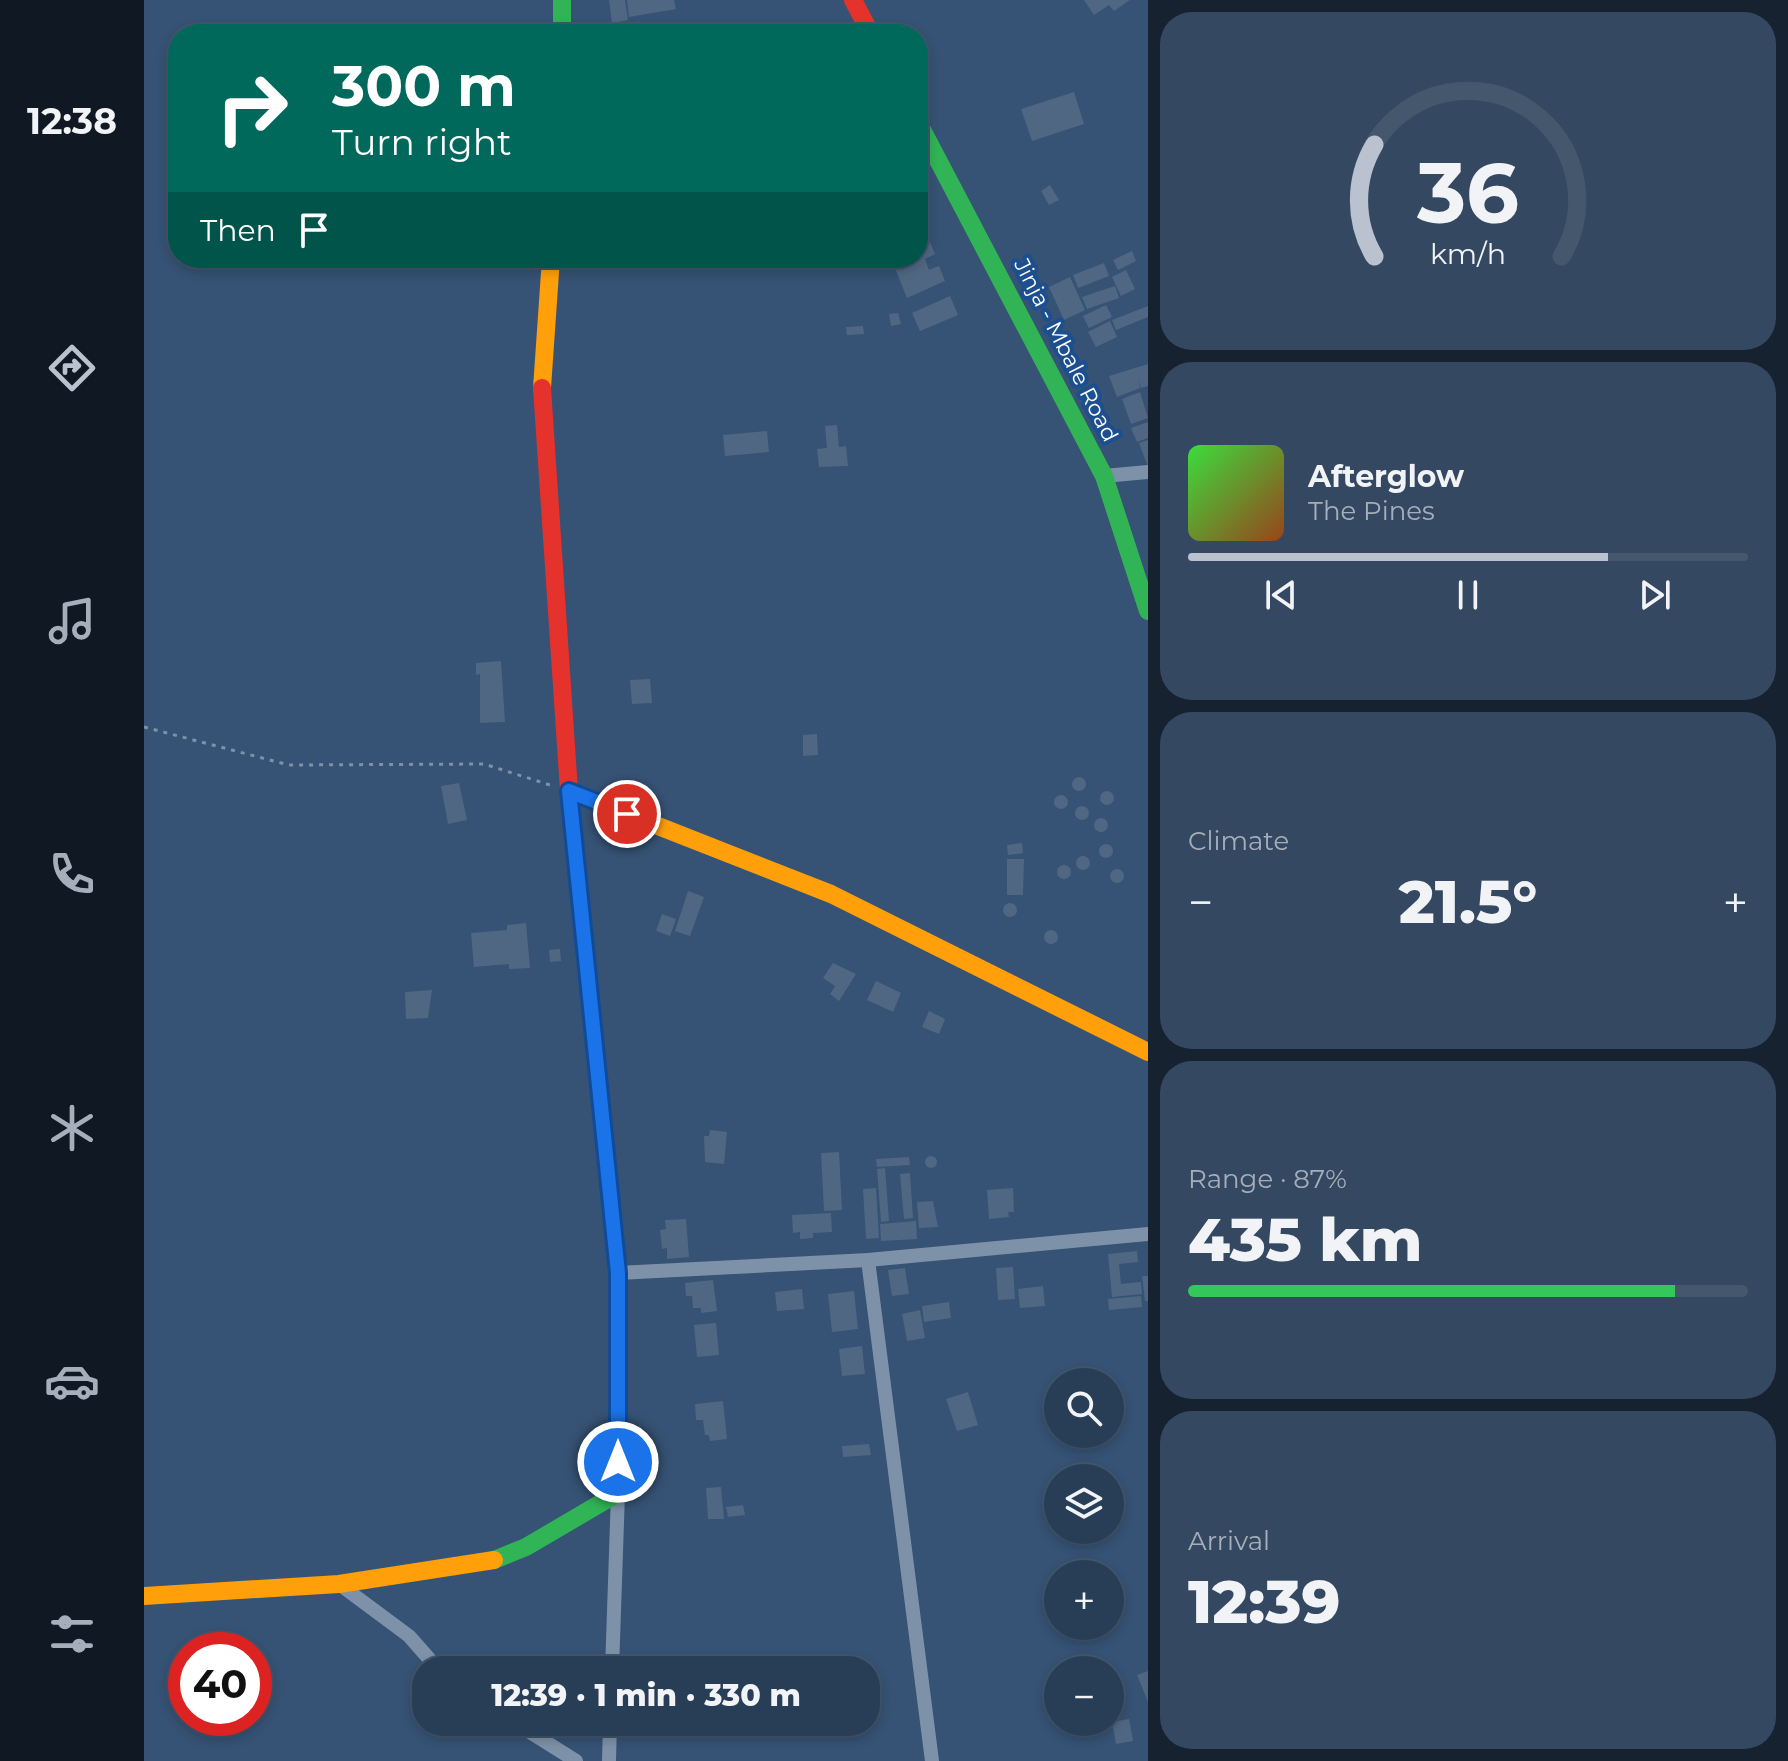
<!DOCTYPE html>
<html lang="en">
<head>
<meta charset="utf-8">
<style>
	body { margin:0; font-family:Montserrat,sans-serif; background:#344961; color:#f1f3f6; height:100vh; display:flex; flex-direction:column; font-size:30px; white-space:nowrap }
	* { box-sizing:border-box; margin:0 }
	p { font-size:26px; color:#a5aeba }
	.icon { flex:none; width:44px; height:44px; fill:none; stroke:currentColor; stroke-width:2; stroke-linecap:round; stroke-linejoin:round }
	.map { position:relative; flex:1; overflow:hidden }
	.side { display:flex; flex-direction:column; gap:12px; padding:12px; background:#162230; width:640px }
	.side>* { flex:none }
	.hud { position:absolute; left:24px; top:24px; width:760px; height:244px; border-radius:32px; box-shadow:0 4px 12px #0003,0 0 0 2px #44576d; background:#00695c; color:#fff; overflow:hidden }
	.fabs { position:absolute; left:900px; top:1368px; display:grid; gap:16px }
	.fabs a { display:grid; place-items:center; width:80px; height:80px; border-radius:50%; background:#283e57; box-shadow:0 4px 12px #0003,0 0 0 2px #44576d; font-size:40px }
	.speed { position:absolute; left:24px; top:1632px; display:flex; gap:16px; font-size:40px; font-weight:700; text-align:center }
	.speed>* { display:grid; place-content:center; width:104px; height:104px; border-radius:50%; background:#283e57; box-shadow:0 4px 12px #0003,0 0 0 2px #44576d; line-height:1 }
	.speed .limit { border:12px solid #d22; background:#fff; color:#111 }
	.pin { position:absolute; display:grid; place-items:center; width:68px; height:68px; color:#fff; margin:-34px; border:4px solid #fff; border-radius:50%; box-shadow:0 2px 8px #0007 }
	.me { position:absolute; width:88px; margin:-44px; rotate:0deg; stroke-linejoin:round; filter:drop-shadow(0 0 6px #0008) }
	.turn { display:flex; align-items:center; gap:28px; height:168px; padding:0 32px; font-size:36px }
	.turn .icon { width:104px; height:104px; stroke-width:2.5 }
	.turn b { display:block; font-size:56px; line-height:68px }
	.then { display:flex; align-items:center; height:76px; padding:0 32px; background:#0003; gap:16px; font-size:30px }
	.big { font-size:60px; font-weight:800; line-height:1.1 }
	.side .tile { flex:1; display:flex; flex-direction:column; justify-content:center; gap:12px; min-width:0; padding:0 28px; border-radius:32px; background:#344961 }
	.side .dial { align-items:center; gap:0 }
	.dial svg { height:208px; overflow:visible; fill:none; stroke:#44576d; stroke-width:7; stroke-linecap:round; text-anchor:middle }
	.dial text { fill:#f1f3f6; stroke:none }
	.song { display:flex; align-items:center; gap:24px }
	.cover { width:96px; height:96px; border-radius:12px; background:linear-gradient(135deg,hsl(120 70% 55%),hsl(20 70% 35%)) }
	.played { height:8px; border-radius:4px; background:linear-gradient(90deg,#b9c2ce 75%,#44576d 75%) }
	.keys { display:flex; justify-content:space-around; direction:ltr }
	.heat { display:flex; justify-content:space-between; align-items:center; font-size:44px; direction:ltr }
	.charge { height:12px; border-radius:6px; background:linear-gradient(90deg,#34c759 87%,#44576d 0) }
	.trip { position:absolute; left:268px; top:1656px; width:468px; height:80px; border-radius:32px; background:#283e57; box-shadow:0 4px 12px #0003,0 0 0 2px #44576d; font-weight:800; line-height:80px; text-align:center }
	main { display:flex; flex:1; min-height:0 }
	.tabs { display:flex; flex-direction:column; width:144px; justify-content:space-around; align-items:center; background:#101923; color:#a5aeba }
	.tabs .icon { width:56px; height:56px }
	.tabs .on { color:#b9c2ce }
	.tabs b { font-size:36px; color:#f1f3f6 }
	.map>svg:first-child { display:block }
</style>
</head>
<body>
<main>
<nav class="tabs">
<b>12:38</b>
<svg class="icon on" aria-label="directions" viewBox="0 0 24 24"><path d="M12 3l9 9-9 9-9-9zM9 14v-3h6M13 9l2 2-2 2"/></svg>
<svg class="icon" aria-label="music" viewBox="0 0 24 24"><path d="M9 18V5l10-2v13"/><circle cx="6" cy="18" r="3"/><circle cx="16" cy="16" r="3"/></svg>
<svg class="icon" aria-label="phone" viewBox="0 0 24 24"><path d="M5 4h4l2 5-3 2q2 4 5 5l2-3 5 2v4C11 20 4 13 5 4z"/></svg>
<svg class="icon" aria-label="climate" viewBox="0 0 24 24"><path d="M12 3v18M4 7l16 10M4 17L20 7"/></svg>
<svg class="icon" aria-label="car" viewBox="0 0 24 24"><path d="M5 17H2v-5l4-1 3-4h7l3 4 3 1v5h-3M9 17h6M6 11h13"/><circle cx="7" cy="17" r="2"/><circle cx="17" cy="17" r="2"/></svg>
<svg class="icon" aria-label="filters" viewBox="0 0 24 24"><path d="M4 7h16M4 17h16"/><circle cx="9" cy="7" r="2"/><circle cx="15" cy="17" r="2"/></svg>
</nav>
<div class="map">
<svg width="1004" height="1761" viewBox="0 0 1004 1761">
	<rect width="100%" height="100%" fill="#365274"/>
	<g fill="#506783">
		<polygon points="465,0 481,0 484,20 468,23"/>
		<polygon points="483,0 530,0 532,9 485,17"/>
		<polygon points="940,0 986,0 970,11 965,5 950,15"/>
		<polygon points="930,92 940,124 888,141 877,109"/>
		<polygon points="906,185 915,200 905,205 897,191"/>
		<polygon points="785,240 791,254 781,259 785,270 795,266 801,281 763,298 747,258 774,258 774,245"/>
		<polygon points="988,251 992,261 974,270 969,260"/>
		<polygon points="960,263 965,276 934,288 929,275"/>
		<polygon points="982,270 991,289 977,296 968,277"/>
		<polygon points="926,277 941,310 920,320 905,287"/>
		<polygon points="971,286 975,298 943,309 938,297"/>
		<polygon points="806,296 814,315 776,331 768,313"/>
		<polygon points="962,305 968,317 945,328 939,316"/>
		<polygon points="1004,306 1004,317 972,330 968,320"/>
		<polygon points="754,313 757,324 747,326 745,314"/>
		<polygon points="966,321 973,337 952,347 944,332"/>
		<polygon points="719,326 720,334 703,335 702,327"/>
		<polygon points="1004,364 1004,386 997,388 994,380 996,388 973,397 965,376"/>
		<polygon points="996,392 1004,418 987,424 978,399"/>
		<polygon points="1004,422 1004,438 993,442 987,428"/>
		<polygon points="693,425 695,447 702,446 704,466 675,467 673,449 683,448 681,426"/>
		<polygon points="623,431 625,452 581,456 579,435"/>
		<polygon points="1004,440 1004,467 995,443"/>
		<polygon points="357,661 361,722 336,723 336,674 332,675 332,663"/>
		<polygon points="506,679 508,703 488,704 486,680"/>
		<polygon points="673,734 674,755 659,756 659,735"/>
		<circle cx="935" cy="784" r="7"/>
		<polygon points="315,783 323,820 304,824 297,786"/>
		<circle cx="963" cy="798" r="7"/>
		<circle cx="917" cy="802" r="7"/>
		<circle cx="938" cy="813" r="7"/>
		<circle cx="957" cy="825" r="7"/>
		<polygon points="878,843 879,853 864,855 863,845"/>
		<circle cx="962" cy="851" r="7"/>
		<circle cx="939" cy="863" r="7"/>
		<polygon points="863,859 880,859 879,895 863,895"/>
		<circle cx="920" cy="872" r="7"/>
		<circle cx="973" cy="876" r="7"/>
		<polygon points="544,891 560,897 546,936 531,931"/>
		<circle cx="866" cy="910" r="7"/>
		<polygon points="518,914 532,919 526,936 512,931"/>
		<polygon points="382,923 386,968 365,969 365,964 330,967 327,933 363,930 363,925"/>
		<circle cx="907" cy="937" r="7"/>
		<polygon points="416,949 417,961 406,962 405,950"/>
		<polygon points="689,963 712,974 695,1001 686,994 691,986 679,978"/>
		<polygon points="732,981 757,993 749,1012 723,1000"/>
		<polygon points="288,990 284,1018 262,1019 261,992"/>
		<polygon points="785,1011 801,1019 795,1034 778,1027"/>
		<polygon points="566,1130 583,1132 580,1164 561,1162 560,1136 565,1136"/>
		<polygon points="695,1152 698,1210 680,1211 677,1153"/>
		<circle cx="787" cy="1162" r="6"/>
		<polygon points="765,1157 766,1165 733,1167 732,1159"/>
		<polygon points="741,1168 745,1221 737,1222 733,1169"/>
		<polygon points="766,1173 769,1218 760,1219 756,1174"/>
		<polygon points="732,1188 735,1238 722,1239 719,1189"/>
		<polygon points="869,1188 870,1212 864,1212 865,1217 845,1219 843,1190"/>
		<polygon points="789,1201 794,1227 775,1228 773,1202"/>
		<polygon points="687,1213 688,1232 669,1233 669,1238 656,1239 656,1232 649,1233 648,1215"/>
		<polygon points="542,1219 545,1257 523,1259 523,1248 518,1249 516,1230 522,1229 521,1220"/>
		<polygon points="772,1221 773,1239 737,1241 736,1224"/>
		<polygon points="993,1251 994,1262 975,1264 977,1284 997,1282 998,1294 968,1297 964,1254"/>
		<polygon points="869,1267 871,1299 854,1300 852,1268"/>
		<polygon points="761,1268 765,1294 748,1296 744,1270"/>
		<polygon points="998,1276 1004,1276 1004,1301 1001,1301"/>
		<polygon points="569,1280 573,1311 557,1313 557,1308 549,1308 548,1296 542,1296 541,1283"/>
		<polygon points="899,1286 901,1306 876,1308 874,1289"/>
		<polygon points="658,1289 660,1309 633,1311 631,1292"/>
		<polygon points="710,1291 714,1329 688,1332 684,1294"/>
		<polygon points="997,1296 998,1307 965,1310 964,1299"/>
		<polygon points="805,1302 807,1318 780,1322 778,1306"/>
		<polygon points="776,1310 781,1338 763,1341 758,1314"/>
		<polygon points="572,1323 575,1355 553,1357 550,1325"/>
		<polygon points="718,1346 721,1374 698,1376 695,1349"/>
		<polygon points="824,1392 834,1425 813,1431 802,1399"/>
		<polygon points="579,1401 583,1439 566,1441 565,1435 561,1435 559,1420 552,1420 551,1404"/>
		<polygon points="956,1434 958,1442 937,1449 932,1435"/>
		<polygon points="725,1444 727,1455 699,1457 698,1446"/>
		<polygon points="577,1487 580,1519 564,1519 562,1488"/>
		<polygon points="599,1505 601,1515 584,1517 582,1507"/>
		<polygon points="1004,1671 1004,1702 993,1675"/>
		<polygon points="985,1719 989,1741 972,1744 968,1722"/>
	</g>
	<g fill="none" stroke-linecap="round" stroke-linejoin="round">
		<polyline stroke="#7d92a8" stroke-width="3" stroke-dasharray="4 6" stroke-linecap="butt" points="0,727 145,765 340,764 406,785"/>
		<g stroke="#7d92a8" stroke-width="14">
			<polyline points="960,476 1004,472"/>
			<polyline points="724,1260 788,1761"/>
			<polyline points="474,1273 724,1260 1004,1234"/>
			<polyline points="195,1584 265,1636 295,1670"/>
			<polyline points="468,1670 474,1493"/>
			<polyline points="370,1722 432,1761"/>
			<polyline points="465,1761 466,1722"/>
		</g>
		<g stroke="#30b455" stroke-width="18">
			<polyline points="418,0 418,34"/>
			<polyline points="774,122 960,476 1004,611"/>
			<polyline points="350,1560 382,1547 474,1493 474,1273 439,926"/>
		</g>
		<g stroke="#ff9f0a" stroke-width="18">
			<polyline points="398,388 407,258"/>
			<polyline points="425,791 687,894 1004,1052"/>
			<polyline points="0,1596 195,1584 350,1560"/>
		</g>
		<g stroke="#e5322d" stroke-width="18">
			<polyline points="709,0 727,34"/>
			<polyline points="398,388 425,791 439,926"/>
		</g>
	</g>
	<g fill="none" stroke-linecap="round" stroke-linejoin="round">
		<defs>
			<polyline id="route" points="474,1462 474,1273 425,791 483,814"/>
		</defs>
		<use href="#route" stroke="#114b97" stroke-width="20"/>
		<use href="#route" stroke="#1a73e8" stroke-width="14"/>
	</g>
	<g text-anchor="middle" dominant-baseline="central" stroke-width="8" stroke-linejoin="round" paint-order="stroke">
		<g font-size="22" fill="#fff" stroke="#1b4f8f">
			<text transform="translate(922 350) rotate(63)">Jinja - Mbale Road</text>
		</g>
	</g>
</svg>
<div class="fabs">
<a><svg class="icon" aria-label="search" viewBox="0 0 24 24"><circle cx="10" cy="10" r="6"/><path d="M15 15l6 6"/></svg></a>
<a><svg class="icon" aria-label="layers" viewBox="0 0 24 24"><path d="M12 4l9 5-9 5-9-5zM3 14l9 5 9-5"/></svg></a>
<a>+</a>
<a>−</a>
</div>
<div class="speed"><div class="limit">40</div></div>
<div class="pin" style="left:483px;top:814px;background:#d93025"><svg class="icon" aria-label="arrive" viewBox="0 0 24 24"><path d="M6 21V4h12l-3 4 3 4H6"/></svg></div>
<svg class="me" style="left:474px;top:1462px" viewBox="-20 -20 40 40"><circle r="17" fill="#1a73e8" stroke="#fff" stroke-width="3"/><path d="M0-11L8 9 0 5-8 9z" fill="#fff"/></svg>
<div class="trip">12:39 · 1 min · 330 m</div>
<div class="hud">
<div class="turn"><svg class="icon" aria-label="right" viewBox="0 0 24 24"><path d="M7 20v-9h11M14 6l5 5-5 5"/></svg><div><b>300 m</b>Turn right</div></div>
<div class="then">Then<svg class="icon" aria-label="arrive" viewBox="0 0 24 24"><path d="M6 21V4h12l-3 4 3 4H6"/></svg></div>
</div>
</div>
<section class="side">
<div class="tile dial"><svg viewBox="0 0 100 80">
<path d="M14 69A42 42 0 1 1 86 69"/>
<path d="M14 69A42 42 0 0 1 14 26" stroke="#b9c2ce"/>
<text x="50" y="56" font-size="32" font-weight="700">36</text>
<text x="50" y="72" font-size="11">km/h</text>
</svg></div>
<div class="tile">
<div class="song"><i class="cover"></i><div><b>Afterglow</b><p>The Pines</p></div></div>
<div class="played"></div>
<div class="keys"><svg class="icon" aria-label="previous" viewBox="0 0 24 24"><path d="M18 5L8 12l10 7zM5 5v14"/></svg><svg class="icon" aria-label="pause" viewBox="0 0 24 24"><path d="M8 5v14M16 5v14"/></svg><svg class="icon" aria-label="next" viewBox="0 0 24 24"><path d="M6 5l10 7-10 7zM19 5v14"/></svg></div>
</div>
<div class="tile"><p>Climate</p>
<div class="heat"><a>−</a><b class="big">21.5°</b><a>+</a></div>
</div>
<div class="tile"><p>Range · 87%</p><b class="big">435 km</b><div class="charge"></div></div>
<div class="tile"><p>Arrival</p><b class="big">12:39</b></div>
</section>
</main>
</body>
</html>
